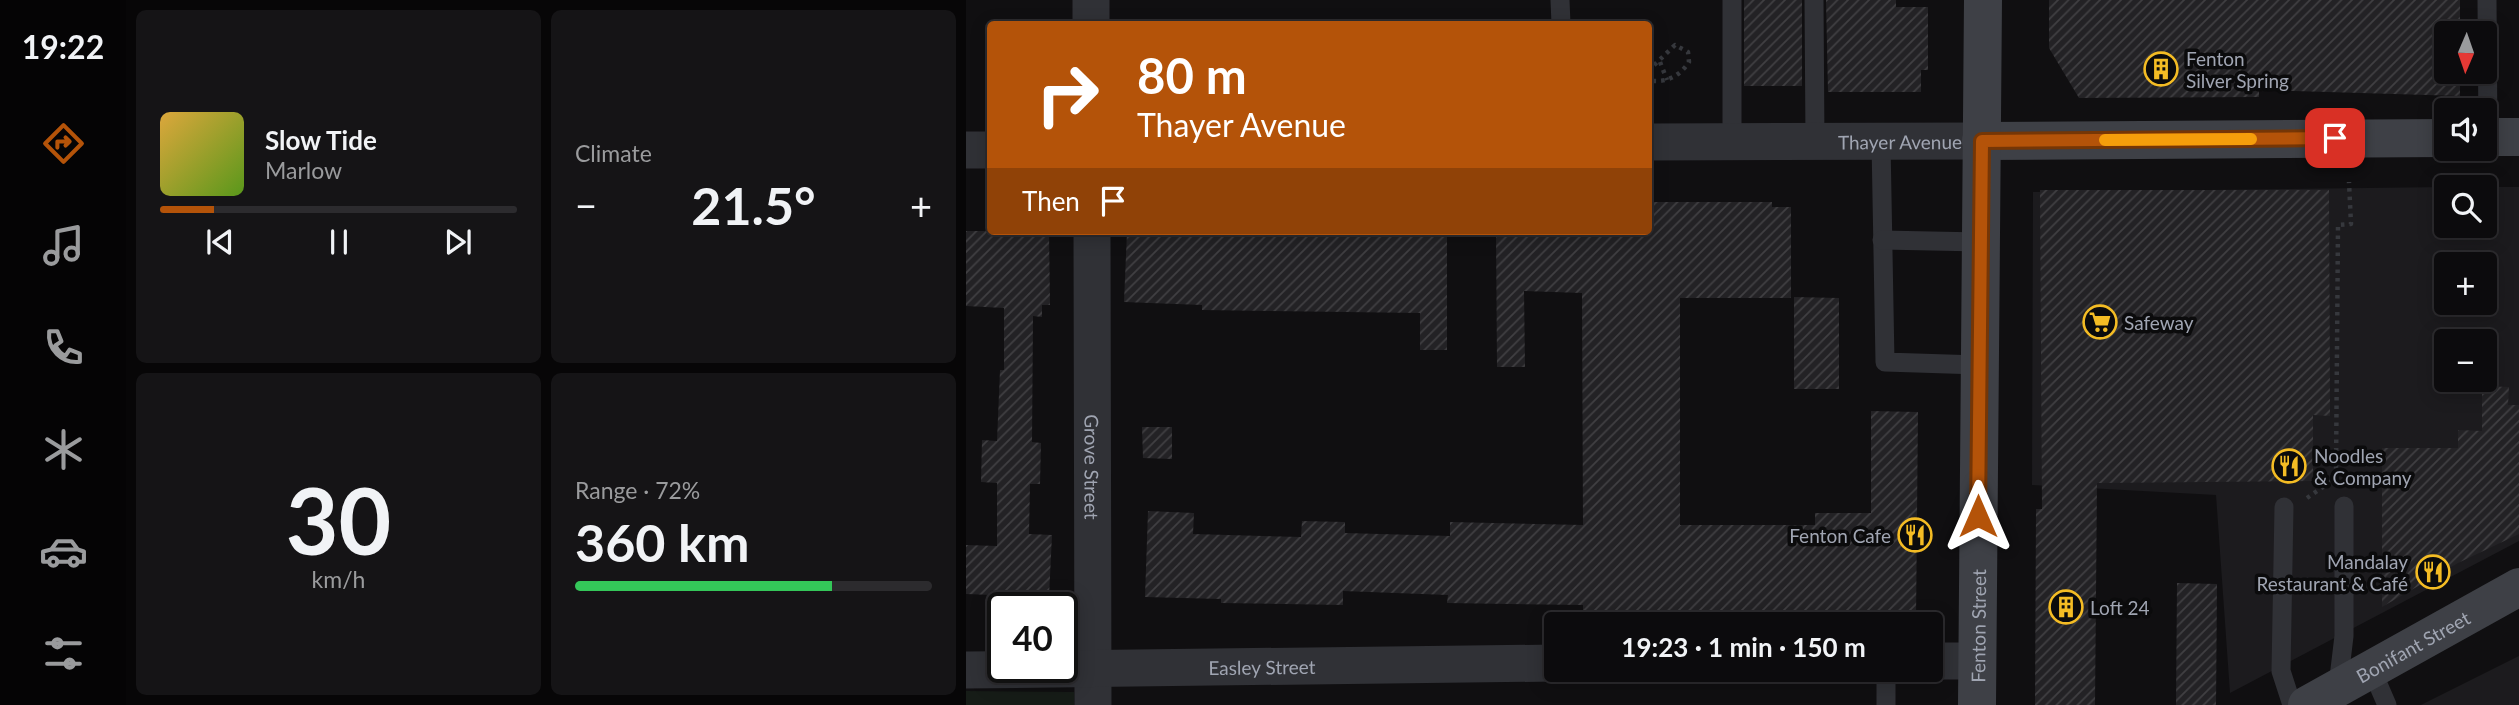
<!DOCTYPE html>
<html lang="en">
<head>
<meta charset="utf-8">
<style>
	body { margin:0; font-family:Lato,sans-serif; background:#151416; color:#f1f3f6; height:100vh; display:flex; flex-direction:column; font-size:26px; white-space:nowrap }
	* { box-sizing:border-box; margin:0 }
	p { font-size:23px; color:#9a9b9d }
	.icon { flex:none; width:38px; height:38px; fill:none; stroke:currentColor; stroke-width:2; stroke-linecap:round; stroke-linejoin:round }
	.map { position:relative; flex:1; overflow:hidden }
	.drawer { display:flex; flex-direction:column; gap:10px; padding:10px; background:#070607; width:840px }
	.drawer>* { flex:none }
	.guide { position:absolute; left:21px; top:21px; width:665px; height:214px; border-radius:7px; box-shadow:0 4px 18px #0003,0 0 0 2px #2c2b2e; background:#b45309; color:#fff; overflow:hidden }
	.needle { width:46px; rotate:182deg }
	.fabs { position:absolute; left:1468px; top:21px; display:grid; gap:14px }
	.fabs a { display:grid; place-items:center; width:63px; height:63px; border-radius:7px; background:#0c0b0d; box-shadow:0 4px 18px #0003,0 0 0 2px #2c2b2e; font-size:35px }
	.speed { position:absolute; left:21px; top:592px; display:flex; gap:14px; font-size:35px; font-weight:700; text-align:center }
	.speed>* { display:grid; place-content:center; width:91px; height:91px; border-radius:50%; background:#0c0b0d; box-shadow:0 4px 18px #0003,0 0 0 2px #2c2b2e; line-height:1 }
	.speed .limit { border:4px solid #111; border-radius:10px; background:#fff; color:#111 }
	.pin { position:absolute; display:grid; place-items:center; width:60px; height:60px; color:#fff; margin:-30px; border-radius:14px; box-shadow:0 4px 10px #0006 }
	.me { position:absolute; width:77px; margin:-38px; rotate:0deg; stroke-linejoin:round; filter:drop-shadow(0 0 5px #0008) }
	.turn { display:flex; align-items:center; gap:24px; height:147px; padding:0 35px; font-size:32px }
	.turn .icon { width:91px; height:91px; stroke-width:2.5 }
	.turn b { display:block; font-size:49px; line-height:60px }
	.then { display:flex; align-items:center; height:66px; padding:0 35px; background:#0003; gap:14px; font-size:26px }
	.big { font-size:52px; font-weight:700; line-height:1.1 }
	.drawer .card { flex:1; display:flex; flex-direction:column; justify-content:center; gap:10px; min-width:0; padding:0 24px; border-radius:10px; background:#151416 }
	.drawer .dial { align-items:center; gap:0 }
	.dial b { font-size:91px; line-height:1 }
	.song { display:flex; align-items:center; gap:21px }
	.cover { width:84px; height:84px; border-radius:10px; background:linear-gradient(135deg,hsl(40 70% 55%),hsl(90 70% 35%)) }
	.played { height:7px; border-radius:4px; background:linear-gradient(90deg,#b45309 15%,#2c2b2e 15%) }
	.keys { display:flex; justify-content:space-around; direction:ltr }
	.heat { display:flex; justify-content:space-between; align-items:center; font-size:38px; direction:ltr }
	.charge { height:10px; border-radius:5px; background:linear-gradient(90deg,#34c759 72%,#2c2b2e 0) }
	.drawer .tiles { flex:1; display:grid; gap:10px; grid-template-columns:repeat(2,1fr) }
	.trip { position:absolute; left:578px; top:612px; width:399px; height:70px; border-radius:7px; background:#0c0b0d; box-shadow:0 4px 18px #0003,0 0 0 2px #2c2b2e; font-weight:700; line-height:70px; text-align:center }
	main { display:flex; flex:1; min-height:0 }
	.tab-bar { display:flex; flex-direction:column; width:126px; justify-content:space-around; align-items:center; background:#050405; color:#9a9b9d }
	.tab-bar .icon { width:49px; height:49px }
	.tab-bar .current { color:#b45309 }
	.tab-bar b { font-size:32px; color:#f1f3f6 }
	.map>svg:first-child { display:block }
</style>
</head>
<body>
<main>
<nav class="tab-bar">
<b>19:22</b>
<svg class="icon current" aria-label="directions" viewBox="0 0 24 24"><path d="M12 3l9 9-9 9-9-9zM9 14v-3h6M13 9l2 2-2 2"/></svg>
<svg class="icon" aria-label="music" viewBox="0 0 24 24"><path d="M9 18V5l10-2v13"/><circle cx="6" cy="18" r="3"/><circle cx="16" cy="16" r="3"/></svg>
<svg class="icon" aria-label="phone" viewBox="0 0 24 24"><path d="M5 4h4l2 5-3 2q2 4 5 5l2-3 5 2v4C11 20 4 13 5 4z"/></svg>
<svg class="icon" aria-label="climate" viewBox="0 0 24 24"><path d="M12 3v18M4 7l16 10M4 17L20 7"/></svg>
<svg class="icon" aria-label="car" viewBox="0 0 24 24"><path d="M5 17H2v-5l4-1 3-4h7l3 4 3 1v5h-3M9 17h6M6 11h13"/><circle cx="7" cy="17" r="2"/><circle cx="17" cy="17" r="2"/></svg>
<svg class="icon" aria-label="filters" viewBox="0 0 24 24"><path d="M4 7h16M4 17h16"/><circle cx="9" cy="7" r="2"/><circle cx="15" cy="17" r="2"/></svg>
</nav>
<section class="drawer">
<div class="tiles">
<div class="card">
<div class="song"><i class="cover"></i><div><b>Slow Tide</b><p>Marlow</p></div></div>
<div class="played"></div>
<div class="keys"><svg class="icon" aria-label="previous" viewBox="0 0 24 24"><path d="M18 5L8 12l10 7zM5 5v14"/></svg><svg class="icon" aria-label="pause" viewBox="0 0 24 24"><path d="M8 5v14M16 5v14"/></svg><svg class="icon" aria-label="next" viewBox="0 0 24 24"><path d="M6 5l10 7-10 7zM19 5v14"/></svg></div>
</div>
<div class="card"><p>Climate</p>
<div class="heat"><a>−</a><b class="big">21.5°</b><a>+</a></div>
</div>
<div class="card dial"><b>30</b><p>km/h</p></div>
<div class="card"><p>Range · 72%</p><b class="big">360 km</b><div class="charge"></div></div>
</div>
</section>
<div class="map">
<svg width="1553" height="705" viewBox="0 0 1553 705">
	<defs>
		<pattern id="building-hatch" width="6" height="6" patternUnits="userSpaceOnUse" patternTransform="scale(1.75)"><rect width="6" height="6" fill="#232225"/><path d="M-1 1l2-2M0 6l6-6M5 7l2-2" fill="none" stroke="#403f42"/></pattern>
	</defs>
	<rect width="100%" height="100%" fill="#100f11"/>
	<g fill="#1c1b1e" fill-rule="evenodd">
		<path d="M 1480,187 L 1480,226 L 1519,226 L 1519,187 L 1498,187 L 1553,187 L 1553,541 L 1264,693 L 1250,495 L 1066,485 L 1067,192 ZM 1480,264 L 1519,264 L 1519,303 L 1480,303 ZM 1480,341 L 1519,341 L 1519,380 L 1480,380 Z"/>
		<polygon points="1553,656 1553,705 1455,705"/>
	</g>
	<polygon fill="#161c17" points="0,691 108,692 108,705 0,705"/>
	<g fill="url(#building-hatch)">
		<rect x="778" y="0" width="58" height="86"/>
		<polygon points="860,0 930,0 930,7 962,7 962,70 955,70 955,92 862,92"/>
		<polygon points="1083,0 1494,0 1494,33 1480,33 1480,72 1494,72 1494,96 1293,90 1293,97 1113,98 1083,48"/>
		<polygon points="1074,190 1363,190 1364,416 1347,415 1347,481 1131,483 1129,705 1069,705 1070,509 1076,509"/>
		<polygon points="682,202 806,202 806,207 825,207 825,298 714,298 714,525 849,525 849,513 905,513 905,411 952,412 950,620 617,622 617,605 481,603 482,595 377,591 377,605 255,603 255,599 179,597 182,511 228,513 227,534 335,537 336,521 379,522 379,533 484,536 484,522 617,525 616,293 558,291 559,367 531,367 530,231 682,231"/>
		<polygon points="0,231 83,231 84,305 76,305 76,317 67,316 66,442 75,443 74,484 64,484 63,534 86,535 83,597 0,594 0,545 31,546 31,483 15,482 16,440 31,441 34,370 38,370 38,308 0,306"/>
		<polygon points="239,231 481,231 481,350 454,350 454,313 236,310 236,305 158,302 161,232 239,234"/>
		<polygon points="828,297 873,298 873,389 828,389"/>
		<polygon points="1516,386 1543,387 1542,405 1553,405 1553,534 1492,563 1416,607 1416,448 1492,448 1492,430 1516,431"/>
		<polygon points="176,427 206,427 206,459 177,458"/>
		<polygon points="1211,583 1251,584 1250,705 1210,705"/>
	</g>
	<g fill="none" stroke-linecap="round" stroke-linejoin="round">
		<g stroke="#36383d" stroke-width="4.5" stroke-dasharray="3.5 5" stroke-linecap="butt">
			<polyline points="694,62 701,80"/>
			<path d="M 682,71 L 709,45 L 722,52 L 723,62 C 714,76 699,84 682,80"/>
			<polyline points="1341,498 1357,487 1370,471 1372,225 1385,224 1383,182"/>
		</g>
		<g stroke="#303136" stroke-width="19">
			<polyline points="594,0 595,24"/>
			<polyline points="766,0 766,142"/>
			<polyline points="848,0 849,142"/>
			<polyline points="1521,0 1522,137"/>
			<polyline points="915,142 919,362 1013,365"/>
			<polyline points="916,240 1015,242"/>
			<polyline points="1318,507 1315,671 1326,705"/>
			<polyline points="1405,668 1421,705"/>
			<polyline points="1372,686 1378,636 1378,506"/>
			<polyline points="920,705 920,670"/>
		</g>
		<g stroke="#303136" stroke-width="37">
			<polyline points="125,0 125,24"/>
			<path id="s1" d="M 682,142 L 1015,141"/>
			<polyline points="0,150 24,150"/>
			<path id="s2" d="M 126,231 L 127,705"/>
			<polyline points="964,661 1011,661"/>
			<path id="s3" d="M 0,670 L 590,663"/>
		</g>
		<g stroke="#3e4046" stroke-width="38">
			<polyline points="1519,137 1553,137"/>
			<polyline points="1015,141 1480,138"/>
			<path id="s4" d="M 1011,705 L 1017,0"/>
			<path id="s5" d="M 1341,705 L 1553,587"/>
		</g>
	</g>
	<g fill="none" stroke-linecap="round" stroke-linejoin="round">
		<defs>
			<polyline id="route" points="1012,516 1016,141 1369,138"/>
		</defs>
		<use href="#route" stroke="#753606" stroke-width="18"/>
		<use href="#route" stroke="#b45309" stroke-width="12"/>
		<polyline stroke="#f59e0b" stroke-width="12" points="1139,140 1285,139"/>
	</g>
	<defs>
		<symbol id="building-ring" viewBox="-11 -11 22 22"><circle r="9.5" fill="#0b0b0c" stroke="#f4bc24" stroke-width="1.5"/><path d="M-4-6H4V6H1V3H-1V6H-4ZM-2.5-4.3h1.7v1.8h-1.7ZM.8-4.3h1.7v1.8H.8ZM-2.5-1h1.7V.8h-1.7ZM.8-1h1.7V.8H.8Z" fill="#f4bc24"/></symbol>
		<symbol id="supermarket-ring" viewBox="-11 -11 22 22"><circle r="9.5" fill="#0b0b0c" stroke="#f4bc24" stroke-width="1.5"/><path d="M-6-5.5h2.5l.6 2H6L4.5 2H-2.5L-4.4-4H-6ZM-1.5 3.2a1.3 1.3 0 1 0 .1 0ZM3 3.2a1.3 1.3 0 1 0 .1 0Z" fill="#f4bc24"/></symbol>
		<symbol id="restaurant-ring" viewBox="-11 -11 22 22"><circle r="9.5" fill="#0b0b0c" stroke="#f4bc24" stroke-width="1.5"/><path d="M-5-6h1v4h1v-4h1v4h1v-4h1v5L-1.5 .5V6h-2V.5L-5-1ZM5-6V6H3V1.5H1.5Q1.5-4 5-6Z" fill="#f4bc24"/></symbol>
	</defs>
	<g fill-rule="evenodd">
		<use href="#building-ring" x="1176" y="50" width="38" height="38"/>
		<use href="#supermarket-ring" x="1115" y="303" width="38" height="38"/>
		<use href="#restaurant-ring" x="1304" y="447" width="38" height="38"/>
		<use href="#restaurant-ring" x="930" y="516" width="38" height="38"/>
		<use href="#restaurant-ring" x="1448" y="553" width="38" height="38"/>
		<use href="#building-ring" x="1081" y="588" width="38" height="38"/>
	</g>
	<g text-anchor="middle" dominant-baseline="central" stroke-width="7" stroke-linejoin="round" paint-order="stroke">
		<g font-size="19" fill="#a0a5b2" stroke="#0b0b0c" text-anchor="start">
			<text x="1220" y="58">Fenton<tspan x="1220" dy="22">Silver Spring</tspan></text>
			<text x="1158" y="322">Safeway</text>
			<text x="1348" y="455">Noodles<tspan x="1348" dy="22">&amp; Company</tspan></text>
			<text x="925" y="535" text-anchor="end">Fenton Cafe</text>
			<text x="1442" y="561" text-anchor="end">Mandalay<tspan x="1442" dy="22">Restaurant &amp; Café</tspan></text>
			<text x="1124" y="607">Loft 24</text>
		</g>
		<g font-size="19" fill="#a0a5b2" stroke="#0b0b0c">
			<text stroke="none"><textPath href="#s1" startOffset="252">Thayer Avenue</textPath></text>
			<text stroke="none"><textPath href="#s2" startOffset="236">Grove Street</textPath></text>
			<text stroke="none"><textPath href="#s4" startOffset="79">Fenton Street</textPath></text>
			<text stroke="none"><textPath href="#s5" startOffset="121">Bonifant Street</textPath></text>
			<text stroke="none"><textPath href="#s3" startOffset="296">Easley Street</textPath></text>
		</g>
	</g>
</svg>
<div class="fabs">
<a><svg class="needle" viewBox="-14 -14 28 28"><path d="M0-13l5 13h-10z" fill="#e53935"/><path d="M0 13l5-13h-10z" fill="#9a9b9d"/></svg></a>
<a><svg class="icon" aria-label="sound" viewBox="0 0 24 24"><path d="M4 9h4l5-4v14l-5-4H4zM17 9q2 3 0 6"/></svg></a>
<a><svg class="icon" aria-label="search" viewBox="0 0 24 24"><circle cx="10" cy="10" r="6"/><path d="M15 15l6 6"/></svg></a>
<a>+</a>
<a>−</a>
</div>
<div class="speed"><div class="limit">40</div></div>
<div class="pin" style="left:1369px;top:138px;background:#d93025"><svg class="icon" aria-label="arrive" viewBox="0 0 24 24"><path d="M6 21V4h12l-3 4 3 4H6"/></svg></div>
<svg class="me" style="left:1012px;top:516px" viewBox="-20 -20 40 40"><path d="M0-17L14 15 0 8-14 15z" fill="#b45309" stroke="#fff" stroke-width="4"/></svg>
<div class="trip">19:23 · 1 min · 150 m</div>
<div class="guide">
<div class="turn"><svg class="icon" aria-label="right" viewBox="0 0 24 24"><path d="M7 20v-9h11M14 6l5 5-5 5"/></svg><div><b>80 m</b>Thayer Avenue</div></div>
<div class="then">Then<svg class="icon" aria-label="arrive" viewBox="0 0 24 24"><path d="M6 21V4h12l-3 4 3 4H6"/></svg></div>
</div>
</div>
</main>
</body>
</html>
